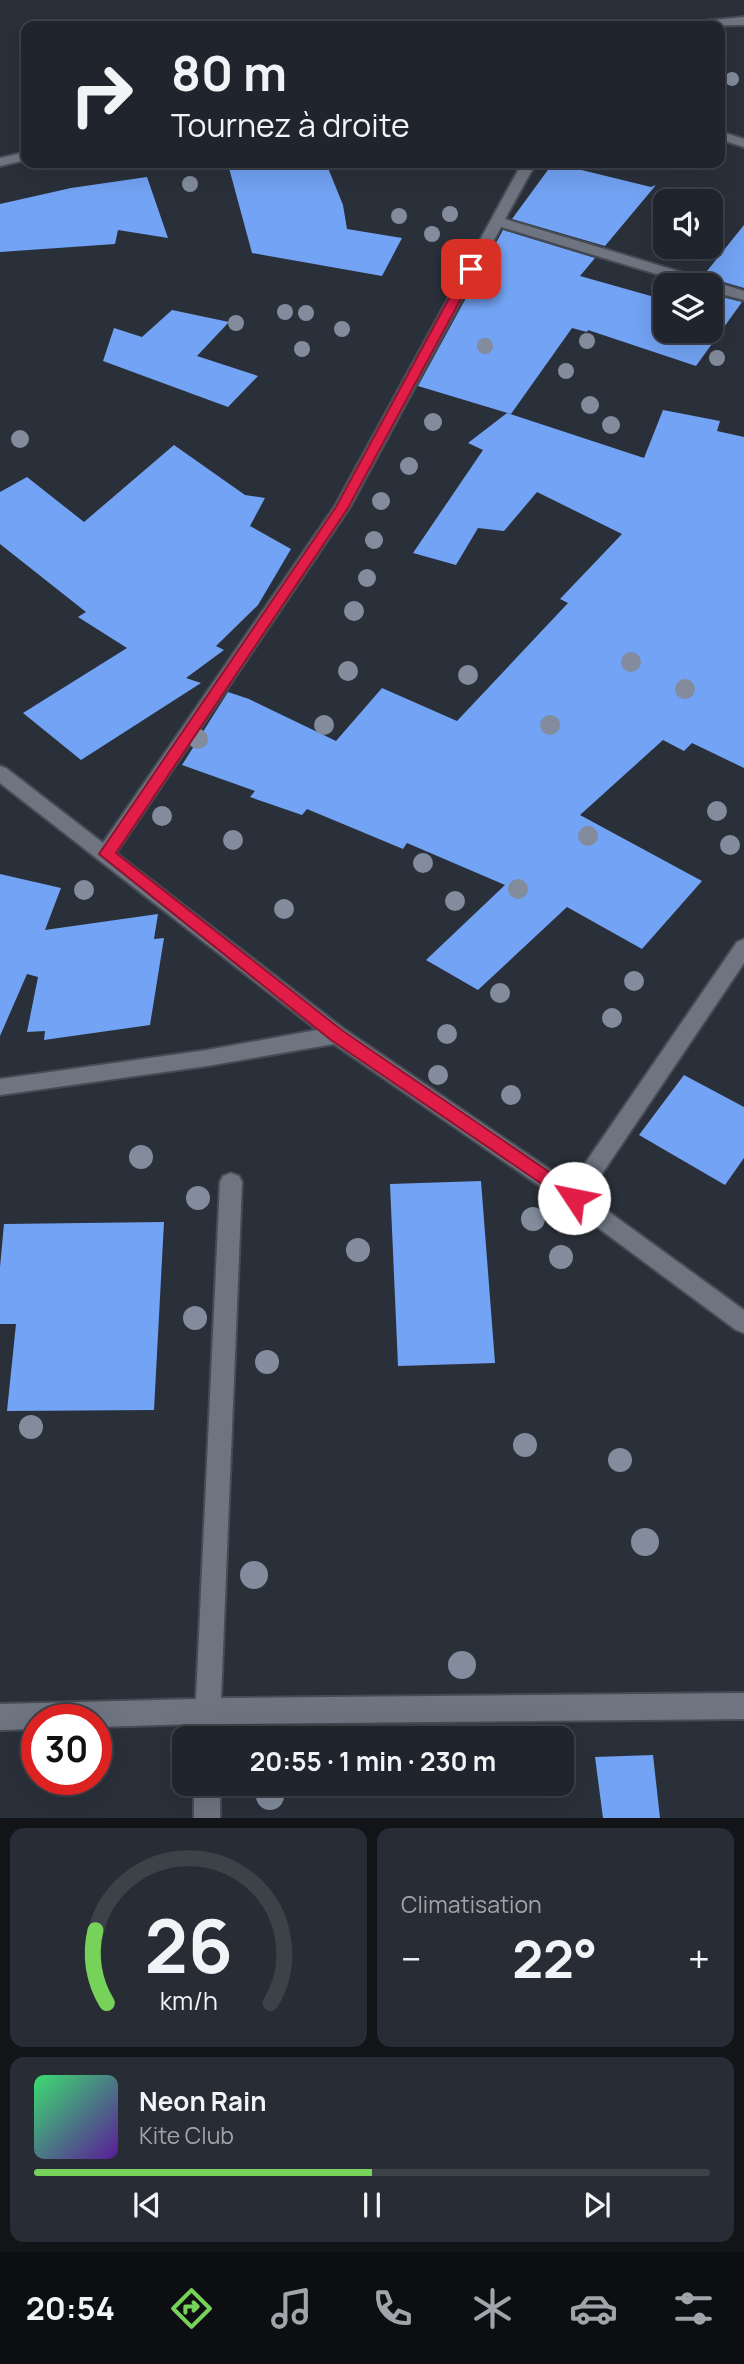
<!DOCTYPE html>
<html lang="fr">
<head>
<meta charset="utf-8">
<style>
	body { margin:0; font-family:Manrope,sans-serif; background:#282c34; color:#f1f3f6; height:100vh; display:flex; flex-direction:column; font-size:26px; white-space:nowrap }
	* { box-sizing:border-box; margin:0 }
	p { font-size:23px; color:#a2a4a9 }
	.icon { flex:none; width:38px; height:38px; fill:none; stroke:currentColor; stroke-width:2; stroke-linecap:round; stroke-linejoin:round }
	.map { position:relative; height:1818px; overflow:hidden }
	.details { display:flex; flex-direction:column; gap:10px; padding:10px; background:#121418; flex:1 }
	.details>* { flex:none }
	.banner { position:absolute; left:21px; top:21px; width:704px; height:147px; border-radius:14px; box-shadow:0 7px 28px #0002,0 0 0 2px #3d4148; background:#20242c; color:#f1f3f6; overflow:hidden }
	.buttons { position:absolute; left:653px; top:189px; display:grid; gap:14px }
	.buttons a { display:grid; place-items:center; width:70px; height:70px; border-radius:14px; background:#20242c; box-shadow:0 7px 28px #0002,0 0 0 2px #3d4148; font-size:35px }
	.speed { position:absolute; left:21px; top:1704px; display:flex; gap:14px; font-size:35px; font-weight:700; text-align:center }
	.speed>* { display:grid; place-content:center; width:91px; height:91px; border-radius:50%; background:#20242c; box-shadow:0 7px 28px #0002,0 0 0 2px #3d4148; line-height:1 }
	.speed .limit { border:10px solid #d22; background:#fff; color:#111 }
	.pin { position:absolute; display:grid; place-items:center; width:60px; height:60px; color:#fff; margin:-30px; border-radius:14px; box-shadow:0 4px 10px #0006 }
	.me { position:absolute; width:77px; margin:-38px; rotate:304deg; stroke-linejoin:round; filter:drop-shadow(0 0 5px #0008) }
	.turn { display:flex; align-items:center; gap:24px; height:147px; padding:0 35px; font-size:32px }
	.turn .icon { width:91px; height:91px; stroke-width:2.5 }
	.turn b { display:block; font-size:49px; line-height:60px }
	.big { font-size:52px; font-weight:700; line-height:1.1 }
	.details .card { flex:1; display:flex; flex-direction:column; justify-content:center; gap:10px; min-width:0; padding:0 24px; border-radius:14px; background:#282c34 }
	.details .dial { align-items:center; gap:0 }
	.dial svg { height:182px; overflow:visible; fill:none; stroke:#3d4148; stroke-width:7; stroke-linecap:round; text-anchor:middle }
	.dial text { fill:#f1f3f6; stroke:none }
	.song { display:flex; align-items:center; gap:21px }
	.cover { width:84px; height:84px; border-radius:10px; background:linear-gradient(135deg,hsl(140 70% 55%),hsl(270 70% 35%)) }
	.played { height:7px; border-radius:4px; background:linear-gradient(90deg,#77d259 50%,#3d4148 50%) }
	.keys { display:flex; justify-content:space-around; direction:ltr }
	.heat { display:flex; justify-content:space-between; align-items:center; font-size:38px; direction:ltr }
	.details .tiles { flex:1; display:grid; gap:10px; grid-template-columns:1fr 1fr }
	.card:last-child { grid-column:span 2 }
	.trip { position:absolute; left:172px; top:1726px; width:402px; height:70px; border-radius:14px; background:#20242c; box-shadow:0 7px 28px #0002,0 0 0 2px #3d4148; font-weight:700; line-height:70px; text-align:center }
	.dock { display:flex; height:112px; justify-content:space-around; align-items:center; background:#0d0e12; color:#a2a4a9 }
	.dock .icon { width:49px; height:49px }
	.dock .on { color:#77d259 }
	.dock b { font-size:32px; color:#f1f3f6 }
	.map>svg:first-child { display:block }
</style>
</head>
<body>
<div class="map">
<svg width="744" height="1818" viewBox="0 0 744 1818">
	<rect width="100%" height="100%" fill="#2a303a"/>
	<g fill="#73a3f4">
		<polygon points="244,163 326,163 343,205 347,229 402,238 382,276 252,253 229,168 245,166"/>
		<polygon points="553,163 651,187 656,185 605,246 512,219"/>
		<polygon points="147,177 168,238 118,230 115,244 0,252 0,204 71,188"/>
		<polygon points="744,225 744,288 703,276"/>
		<polygon points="503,230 595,258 580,276 665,300 665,331 710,331 710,294 742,302 696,366 588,330 587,332 572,328 511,414 418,386"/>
		<polygon points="172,310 229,322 197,356 258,376 228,407 103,361 114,328 142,337"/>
		<polygon points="663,410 720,421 717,431 744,437 744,768 692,743 684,751 663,740 580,815 702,881 642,949 567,907 478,990 426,960 505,885 407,843 403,849 307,809 302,815 250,797 255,791 182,765 228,692 249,699 336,741 382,688 457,721 568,603 560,599 622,534 537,492 504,531 478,528 456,565 413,553 483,450 468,443 507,413 644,458"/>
		<polygon points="174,445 245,495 265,498 250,526 291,549 258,605 216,646 224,650 186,678 201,683 81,760 23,713 127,648 78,617 86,612 0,544 0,492 27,477 84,522"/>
		<polygon points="0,874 61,888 45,930 158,914 154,939 164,938 150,1025 44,1040 45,1031 27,1032 38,977 27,974 0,1036"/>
		<polygon points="684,1075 744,1107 744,1158 725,1185 639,1135"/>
		<polygon points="481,1181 495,1363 398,1366 390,1184"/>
		<polygon points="164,1222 154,1410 7,1411 16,1324 0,1324 0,1267 4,1224"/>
		<polygon points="653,1755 660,1818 603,1818 595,1757"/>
	</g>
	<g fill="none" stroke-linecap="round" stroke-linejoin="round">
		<defs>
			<g id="minor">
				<polygon points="744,17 744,25 688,26 694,22"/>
				<polygon points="719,131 744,139 744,147 719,139"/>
				<polygon points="26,152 26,160 0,166 0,158"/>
				<polygon points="522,163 536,163 505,219 744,291 744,300 710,291 710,285 693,285 501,227 350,507 116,853 344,1029 571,1184 737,942 744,939 744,963 587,1196 744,1310 744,1333 736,1330 566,1204 334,1044 207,1066 0,1095 0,1079 207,1050 317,1030 0,783 0,766 6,768 103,843 335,506"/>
				<polygon points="231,1173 239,1176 242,1182 221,1698 744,1693 744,1719 220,1724 220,1738 194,1738 195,1724 96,1727 96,1720 37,1720 37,1729 0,1730 0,1704 196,1699 220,1182 223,1176"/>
				<rect x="194" y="1783" width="26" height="35"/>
			</g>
		</defs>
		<use href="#minor" stroke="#474c54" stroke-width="4"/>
		<use href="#minor" fill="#6e7581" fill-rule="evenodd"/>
	</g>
	<g fill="#828c9c">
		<circle cx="732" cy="79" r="7"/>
		<circle cx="190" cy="184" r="8"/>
		<circle cx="450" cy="214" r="8"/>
		<circle cx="399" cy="216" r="8"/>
		<circle cx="432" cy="234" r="8"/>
		<circle cx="285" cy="312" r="8"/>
		<circle cx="306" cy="313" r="8"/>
		<circle cx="236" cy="323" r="8"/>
		<circle cx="342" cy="329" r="8"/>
		<circle cx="587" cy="341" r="8"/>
		<circle cx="485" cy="346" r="8"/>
		<circle cx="302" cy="349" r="8"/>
		<circle cx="717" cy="358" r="8"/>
		<circle cx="566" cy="371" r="8"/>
		<circle cx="590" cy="405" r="9"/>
		<circle cx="433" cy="422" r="9"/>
		<circle cx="611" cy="425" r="9"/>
		<circle cx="20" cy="439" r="9"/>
		<circle cx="409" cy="466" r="9"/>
		<circle cx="381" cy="501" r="9"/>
		<circle cx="374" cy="540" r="9"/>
		<circle cx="367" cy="578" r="9"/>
		<circle cx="354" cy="611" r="10"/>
		<circle cx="631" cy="662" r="10"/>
		<circle cx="348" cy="671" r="10"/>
		<circle cx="468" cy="675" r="10"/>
		<circle cx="685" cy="689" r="10"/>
		<circle cx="324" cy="725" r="10"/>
		<circle cx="550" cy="725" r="10"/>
		<circle cx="198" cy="739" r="10"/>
		<circle cx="717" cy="811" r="10"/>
		<circle cx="162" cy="816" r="10"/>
		<circle cx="588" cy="836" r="10"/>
		<circle cx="233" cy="840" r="10"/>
		<circle cx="730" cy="845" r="10"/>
		<circle cx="423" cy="863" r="10"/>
		<circle cx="518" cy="889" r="10"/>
		<circle cx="84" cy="890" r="10"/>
		<circle cx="455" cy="901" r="10"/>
		<circle cx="284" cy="909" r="10"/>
		<circle cx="634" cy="981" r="10"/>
		<circle cx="500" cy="993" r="10"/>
		<circle cx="612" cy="1018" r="10"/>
		<circle cx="447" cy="1034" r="10"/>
		<circle cx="438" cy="1075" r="10"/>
		<circle cx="511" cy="1095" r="10"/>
		<circle cx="141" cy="1157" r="12"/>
		<circle cx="198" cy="1198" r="12"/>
		<circle cx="533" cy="1219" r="12"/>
		<circle cx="358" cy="1250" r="12"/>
		<circle cx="561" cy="1257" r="12"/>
		<circle cx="195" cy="1318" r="12"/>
		<circle cx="267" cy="1362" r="12"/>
		<circle cx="31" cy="1427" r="12"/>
		<circle cx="525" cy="1445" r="12"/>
		<circle cx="620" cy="1460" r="12"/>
		<circle cx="645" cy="1542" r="14"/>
		<circle cx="254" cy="1575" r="14"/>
		<circle cx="462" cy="1665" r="14"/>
		<circle cx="270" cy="1796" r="14"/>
	</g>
	<polygon fill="#e11d48" stroke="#92132f" stroke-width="2" points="471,265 477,269 348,508 116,853 343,1031 580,1193 583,1198 580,1204 574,1206 331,1040 99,854 336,507 465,269"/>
</svg>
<div class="buttons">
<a><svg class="icon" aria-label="sound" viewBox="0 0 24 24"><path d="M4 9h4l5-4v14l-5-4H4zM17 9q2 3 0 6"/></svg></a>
<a><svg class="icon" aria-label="layers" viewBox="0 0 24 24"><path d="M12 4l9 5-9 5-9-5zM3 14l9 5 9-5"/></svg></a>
</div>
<div class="speed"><div class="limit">30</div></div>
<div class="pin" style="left:471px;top:269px;background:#d93025"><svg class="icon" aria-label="arrive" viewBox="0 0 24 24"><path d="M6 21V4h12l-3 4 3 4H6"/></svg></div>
<svg class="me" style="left:574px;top:1198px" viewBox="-20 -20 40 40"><circle r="19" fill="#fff"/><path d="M0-13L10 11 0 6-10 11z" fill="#e11d48"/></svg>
<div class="trip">20:55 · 1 min · 230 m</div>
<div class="banner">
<div class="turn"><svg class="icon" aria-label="right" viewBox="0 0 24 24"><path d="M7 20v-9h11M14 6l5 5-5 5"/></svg><div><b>80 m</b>Tournez à droite</div></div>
</div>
</div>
<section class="details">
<div class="tiles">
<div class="card dial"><svg viewBox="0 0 100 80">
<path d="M14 69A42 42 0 1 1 86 69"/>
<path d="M14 69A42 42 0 0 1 9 37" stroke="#77d259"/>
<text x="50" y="56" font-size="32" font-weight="700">26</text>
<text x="50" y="72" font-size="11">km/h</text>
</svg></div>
<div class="card"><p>Climatisation</p>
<div class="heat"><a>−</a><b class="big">22°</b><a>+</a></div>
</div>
<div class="card">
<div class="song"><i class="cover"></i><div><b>Neon Rain</b><p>Kite Club</p></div></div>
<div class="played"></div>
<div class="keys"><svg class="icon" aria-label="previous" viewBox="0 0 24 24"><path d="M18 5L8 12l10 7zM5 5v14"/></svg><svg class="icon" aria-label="pause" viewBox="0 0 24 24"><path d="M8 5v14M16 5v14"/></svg><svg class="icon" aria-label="next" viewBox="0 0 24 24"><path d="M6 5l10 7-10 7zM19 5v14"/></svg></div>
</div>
</div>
</section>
<nav class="dock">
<b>20:54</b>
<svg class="icon on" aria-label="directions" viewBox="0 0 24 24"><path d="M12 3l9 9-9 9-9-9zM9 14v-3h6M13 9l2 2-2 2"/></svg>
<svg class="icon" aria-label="music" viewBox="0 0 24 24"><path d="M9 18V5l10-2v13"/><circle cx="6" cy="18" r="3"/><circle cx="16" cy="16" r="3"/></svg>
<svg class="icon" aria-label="phone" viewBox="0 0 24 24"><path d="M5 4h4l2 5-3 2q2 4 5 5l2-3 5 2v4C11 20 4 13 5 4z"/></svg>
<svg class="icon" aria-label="climate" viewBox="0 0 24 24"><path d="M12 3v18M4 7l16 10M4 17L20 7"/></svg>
<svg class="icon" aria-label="car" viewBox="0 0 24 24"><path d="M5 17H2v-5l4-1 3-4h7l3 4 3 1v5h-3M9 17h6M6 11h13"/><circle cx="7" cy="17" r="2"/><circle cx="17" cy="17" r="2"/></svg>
<svg class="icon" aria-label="filters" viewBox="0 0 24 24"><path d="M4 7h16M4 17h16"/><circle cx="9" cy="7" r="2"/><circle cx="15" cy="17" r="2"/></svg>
</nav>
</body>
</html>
